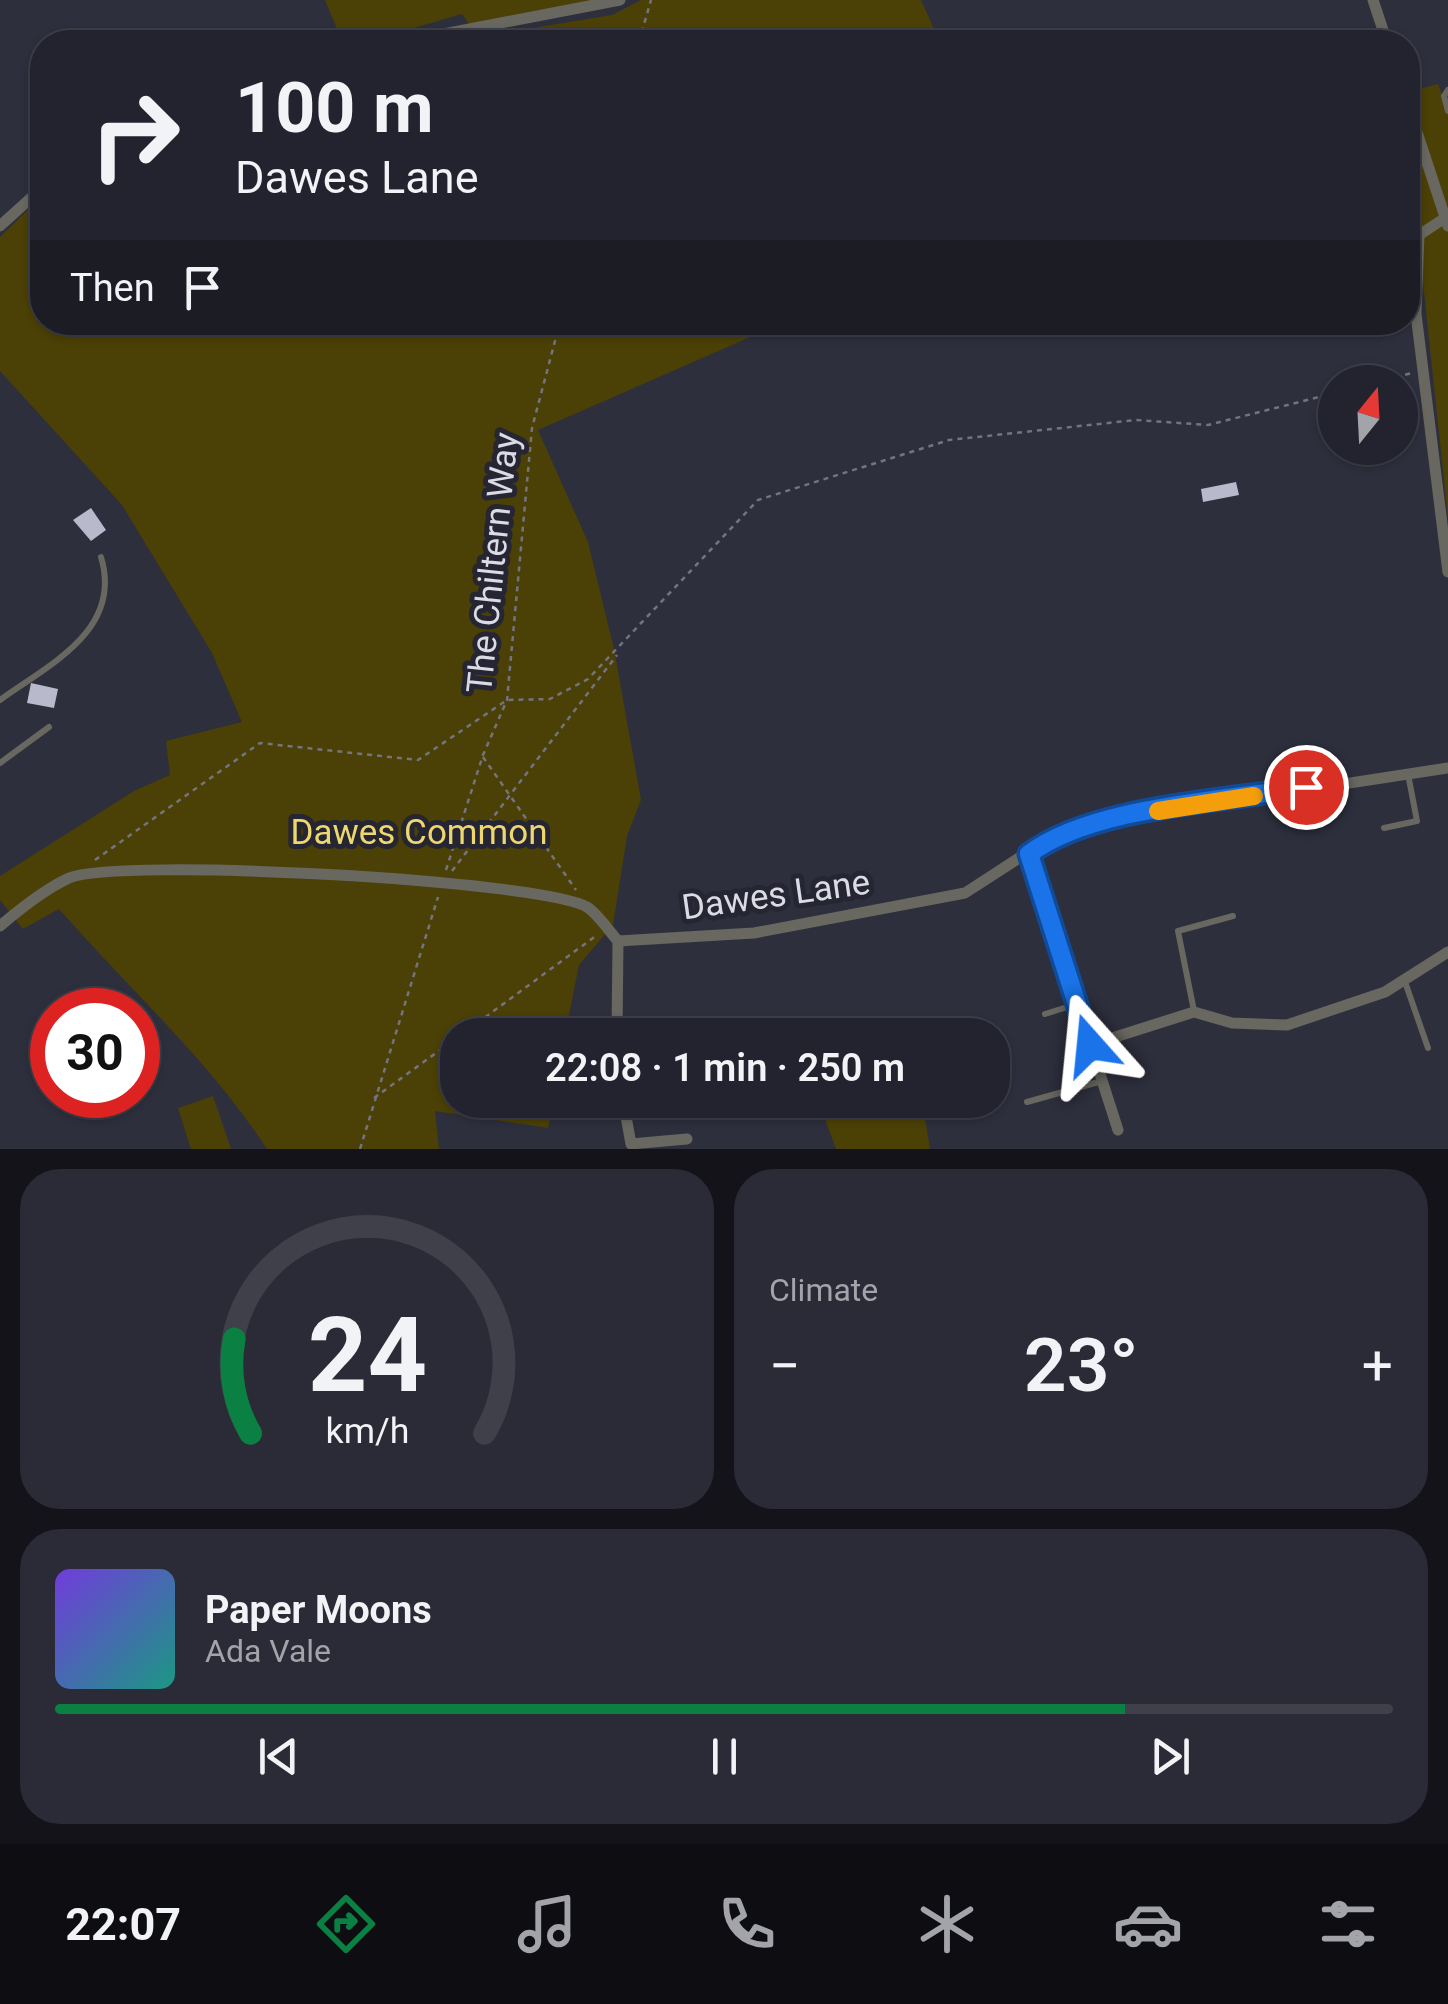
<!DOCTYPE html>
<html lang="en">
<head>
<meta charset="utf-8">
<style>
	body { margin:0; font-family:Roboto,sans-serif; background:#2a2b36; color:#f1f3f6; height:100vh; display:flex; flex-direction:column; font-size:38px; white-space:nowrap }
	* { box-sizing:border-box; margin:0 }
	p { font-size:32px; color:#a2a4aa }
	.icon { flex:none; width:55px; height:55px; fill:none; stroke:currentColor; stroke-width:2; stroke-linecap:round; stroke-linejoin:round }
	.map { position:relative; height:1149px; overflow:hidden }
	.drawer { display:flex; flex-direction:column; gap:20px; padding:20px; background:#131319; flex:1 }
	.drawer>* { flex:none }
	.guide { position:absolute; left:30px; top:30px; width:1390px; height:305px; border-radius:40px; box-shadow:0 2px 8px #0004,0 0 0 2px #3f404a; background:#22232e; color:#f1f3f6; overflow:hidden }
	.needle { width:65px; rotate:18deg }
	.fabs { position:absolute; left:1318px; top:365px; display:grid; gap:20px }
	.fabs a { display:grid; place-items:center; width:100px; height:100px; border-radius:50%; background:#22232e; box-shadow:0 2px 8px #0004,0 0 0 2px #3f404a; font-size:50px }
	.speed { position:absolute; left:30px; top:988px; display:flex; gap:20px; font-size:50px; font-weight:700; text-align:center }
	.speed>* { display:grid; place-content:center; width:130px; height:130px; border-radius:50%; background:#22232e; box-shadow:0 2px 8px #0004,0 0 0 2px #3f404a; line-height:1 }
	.speed .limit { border:15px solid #d22; background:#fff; color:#111 }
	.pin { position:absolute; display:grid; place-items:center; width:85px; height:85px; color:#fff; margin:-42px; border:5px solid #fff; border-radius:50%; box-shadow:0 2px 10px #0007 }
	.me { position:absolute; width:110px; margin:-55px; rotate:342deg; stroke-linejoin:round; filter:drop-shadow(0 0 8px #0008) }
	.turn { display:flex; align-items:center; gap:35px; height:210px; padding:0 40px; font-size:45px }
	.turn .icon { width:130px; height:130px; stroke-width:2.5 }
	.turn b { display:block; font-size:70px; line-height:85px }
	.then { display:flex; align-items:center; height:95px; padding:0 40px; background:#0003; gap:20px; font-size:38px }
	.big { font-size:75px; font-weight:600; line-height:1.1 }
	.drawer .widget { flex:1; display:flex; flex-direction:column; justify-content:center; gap:15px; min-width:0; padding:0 35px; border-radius:40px; background:#2a2b36 }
	.drawer .dial { align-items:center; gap:0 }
	.dial svg { height:260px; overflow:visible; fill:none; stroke:#3f404a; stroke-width:7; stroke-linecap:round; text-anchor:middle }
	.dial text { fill:#f1f3f6; stroke:none }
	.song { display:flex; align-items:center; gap:30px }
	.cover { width:120px; height:120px; border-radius:15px; background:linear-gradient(135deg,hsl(260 70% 55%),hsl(170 70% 35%)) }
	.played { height:10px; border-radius:5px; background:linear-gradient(90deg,#0b8043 80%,#3f404a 80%) }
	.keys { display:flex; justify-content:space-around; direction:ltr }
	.heat { display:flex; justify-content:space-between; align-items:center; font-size:55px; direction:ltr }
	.drawer .tiles { flex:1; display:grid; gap:20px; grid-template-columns:1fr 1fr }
	.widget:last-child { grid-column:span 2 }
	.trip { position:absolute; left:440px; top:1018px; width:570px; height:100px; border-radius:40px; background:#22232e; box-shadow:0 2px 8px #0004,0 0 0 2px #3f404a; font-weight:600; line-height:100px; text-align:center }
	.dock { display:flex; height:160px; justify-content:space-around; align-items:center; background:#0e0e12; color:#a2a4aa }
	.dock .icon { width:70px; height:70px }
	.dock .current { color:#0b8043 }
	.dock b { font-size:45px; color:#f1f3f6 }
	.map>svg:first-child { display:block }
</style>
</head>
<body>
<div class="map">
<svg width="1448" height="1149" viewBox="0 0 1448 1149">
	<rect width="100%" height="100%" fill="#2e2f3d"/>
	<g fill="#4b4005">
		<polygon points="325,0 599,0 469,24 462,14 407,30 340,36"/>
		<polygon points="641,0 921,0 940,42 446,42 612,15"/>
		<polygon points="1438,84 1448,112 1448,518 1408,141 1408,92"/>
		<path d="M 42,196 L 42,322 L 782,323 L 538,430 L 588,542 L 614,649 L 641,800 L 627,836 L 613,925 L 579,965 L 565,1035 L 458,1035 L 458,1100 L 553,1100 L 548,1128 L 435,1111 L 439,1149 L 267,1149 C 208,1059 129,989 59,909 L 23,929 L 0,900 L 0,876 L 134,791 L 170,775 L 166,741 L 242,722 L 212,653 L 122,505 L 0,371 L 0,237 Z"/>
		<polygon points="213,1096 231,1149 191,1149 178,1108"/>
		<polygon points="818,1100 886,1104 895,1100 925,1118 930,1149 836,1149"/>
	</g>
	<g fill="#b8b9cb">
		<polygon points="1236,482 1239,495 1203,502 1201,489"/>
		<polygon points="91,508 106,530 91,541 73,520"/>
		<polygon points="31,683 58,689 54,708 27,703"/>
	</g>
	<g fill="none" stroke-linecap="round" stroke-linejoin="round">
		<g stroke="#747480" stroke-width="2.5" stroke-dasharray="5 5" stroke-linecap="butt">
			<polyline points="639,42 651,0"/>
			<polyline points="1376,382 1412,373"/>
			<polyline points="483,757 576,890"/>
			<polyline points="95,860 260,743 418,760 507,700 550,699 588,679 758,500 949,440 1136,420 1208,425 1335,393"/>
			<polyline points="446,870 483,755 507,700 532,428 560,322"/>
			<polyline points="452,871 617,655"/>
			<polyline points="461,1035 597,935"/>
			<polyline points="374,1098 458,1037"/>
			<polyline points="360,1149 438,897"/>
		</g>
		<g stroke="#686760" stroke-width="6">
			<polyline points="1448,90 1444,96 1448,111"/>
			<path d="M 0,700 C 50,664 123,630 101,557"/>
			<polyline points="0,763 49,727"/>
			<polyline points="1384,828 1417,821 1408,774"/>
			<polyline points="1404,979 1428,1048"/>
			<polyline points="1194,1011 1178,931 1233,916"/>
			<polyline points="1045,1014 1077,1004"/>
			<polyline points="1027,1102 1102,1081"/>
		</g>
		<g stroke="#686760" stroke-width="11">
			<polyline points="1373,0 1387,42"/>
			<polyline points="402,42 620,0"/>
			<polyline points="1408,105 1448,226"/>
			<polyline points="1445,218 1419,235 1416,314 1448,572"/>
			<polyline points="0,226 42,188"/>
			<polyline points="1029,853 1118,1130"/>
			<path d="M 0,926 C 20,909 45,889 69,878 C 119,857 540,880 587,907 C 598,914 609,931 618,941 L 754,933 L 965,893 L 1053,836 L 1088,823 L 1448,768"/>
			<polyline points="617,1035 618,941"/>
			<polyline points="1090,1045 1194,1012 1232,1023 1287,1025 1385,992 1448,952"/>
			<polyline points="623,1100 631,1144 687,1139"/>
		</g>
	</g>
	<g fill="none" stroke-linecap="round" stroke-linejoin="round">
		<defs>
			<path id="route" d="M 1090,1045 L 1029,854 C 1093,806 1226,801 1306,787"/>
		</defs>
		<use href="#route" stroke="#114b97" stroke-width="25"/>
		<use href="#route" stroke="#1a73e8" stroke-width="18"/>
		<polyline stroke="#f59e0b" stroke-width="18" points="1158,811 1254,796"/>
	</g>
	<g text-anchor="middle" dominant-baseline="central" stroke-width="10" stroke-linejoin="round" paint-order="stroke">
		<g font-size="35" fill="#dbdbe4" stroke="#252533">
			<text transform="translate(493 563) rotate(-84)">The Chiltern Way</text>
			<text transform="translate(776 895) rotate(-8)">Dawes Lane</text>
		</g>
		<g font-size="35" fill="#eed86d" stroke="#252533">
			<text x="419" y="832">Dawes Common</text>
		</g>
	</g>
</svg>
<div class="fabs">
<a><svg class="needle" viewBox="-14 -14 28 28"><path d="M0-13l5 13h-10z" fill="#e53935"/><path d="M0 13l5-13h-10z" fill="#a2a4aa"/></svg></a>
</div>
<div class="speed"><div class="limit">30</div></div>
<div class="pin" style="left:1306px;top:787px;background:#d93025"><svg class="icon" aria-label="arrive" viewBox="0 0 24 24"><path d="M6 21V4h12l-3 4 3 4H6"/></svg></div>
<svg class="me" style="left:1090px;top:1045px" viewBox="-20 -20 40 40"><path d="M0-17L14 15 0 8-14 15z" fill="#1a73e8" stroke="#fff" stroke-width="4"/></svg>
<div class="trip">22:08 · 1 min · 250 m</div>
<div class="guide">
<div class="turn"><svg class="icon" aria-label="right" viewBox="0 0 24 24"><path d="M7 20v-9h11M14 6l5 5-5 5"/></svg><div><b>100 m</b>Dawes Lane</div></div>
<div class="then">Then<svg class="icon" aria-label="arrive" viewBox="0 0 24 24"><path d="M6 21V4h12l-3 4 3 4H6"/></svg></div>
</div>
</div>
<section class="drawer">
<div class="tiles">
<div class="widget dial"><svg viewBox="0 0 100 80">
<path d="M14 69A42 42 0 1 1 86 69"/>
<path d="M14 69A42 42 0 0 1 9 40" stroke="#0b8043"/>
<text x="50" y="56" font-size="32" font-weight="700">24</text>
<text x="50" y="72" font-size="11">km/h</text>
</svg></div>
<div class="widget"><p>Climate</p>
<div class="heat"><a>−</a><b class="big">23°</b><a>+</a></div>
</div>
<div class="widget">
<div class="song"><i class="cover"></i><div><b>Paper Moons</b><p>Ada Vale</p></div></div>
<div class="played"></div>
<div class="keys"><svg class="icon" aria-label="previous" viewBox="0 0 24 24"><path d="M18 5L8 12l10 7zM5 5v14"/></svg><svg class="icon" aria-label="pause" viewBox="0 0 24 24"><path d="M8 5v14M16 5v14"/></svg><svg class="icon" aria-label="next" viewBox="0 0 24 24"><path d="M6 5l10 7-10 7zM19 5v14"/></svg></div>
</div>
</div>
</section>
<nav class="dock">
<b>22:07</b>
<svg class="icon current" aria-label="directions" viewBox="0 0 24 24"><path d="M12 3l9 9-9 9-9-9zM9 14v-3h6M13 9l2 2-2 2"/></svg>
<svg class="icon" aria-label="music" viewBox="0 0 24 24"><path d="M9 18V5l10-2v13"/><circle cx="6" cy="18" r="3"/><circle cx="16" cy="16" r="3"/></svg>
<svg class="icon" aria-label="phone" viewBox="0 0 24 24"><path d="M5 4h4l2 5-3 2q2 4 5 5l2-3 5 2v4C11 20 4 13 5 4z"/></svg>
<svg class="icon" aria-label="climate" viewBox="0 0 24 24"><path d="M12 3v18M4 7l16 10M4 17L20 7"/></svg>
<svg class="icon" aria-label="car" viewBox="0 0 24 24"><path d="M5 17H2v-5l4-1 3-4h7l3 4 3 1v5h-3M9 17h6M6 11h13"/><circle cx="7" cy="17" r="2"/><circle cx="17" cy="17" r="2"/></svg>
<svg class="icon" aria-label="filters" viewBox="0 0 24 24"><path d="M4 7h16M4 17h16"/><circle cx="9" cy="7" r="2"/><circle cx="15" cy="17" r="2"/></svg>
</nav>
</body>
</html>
